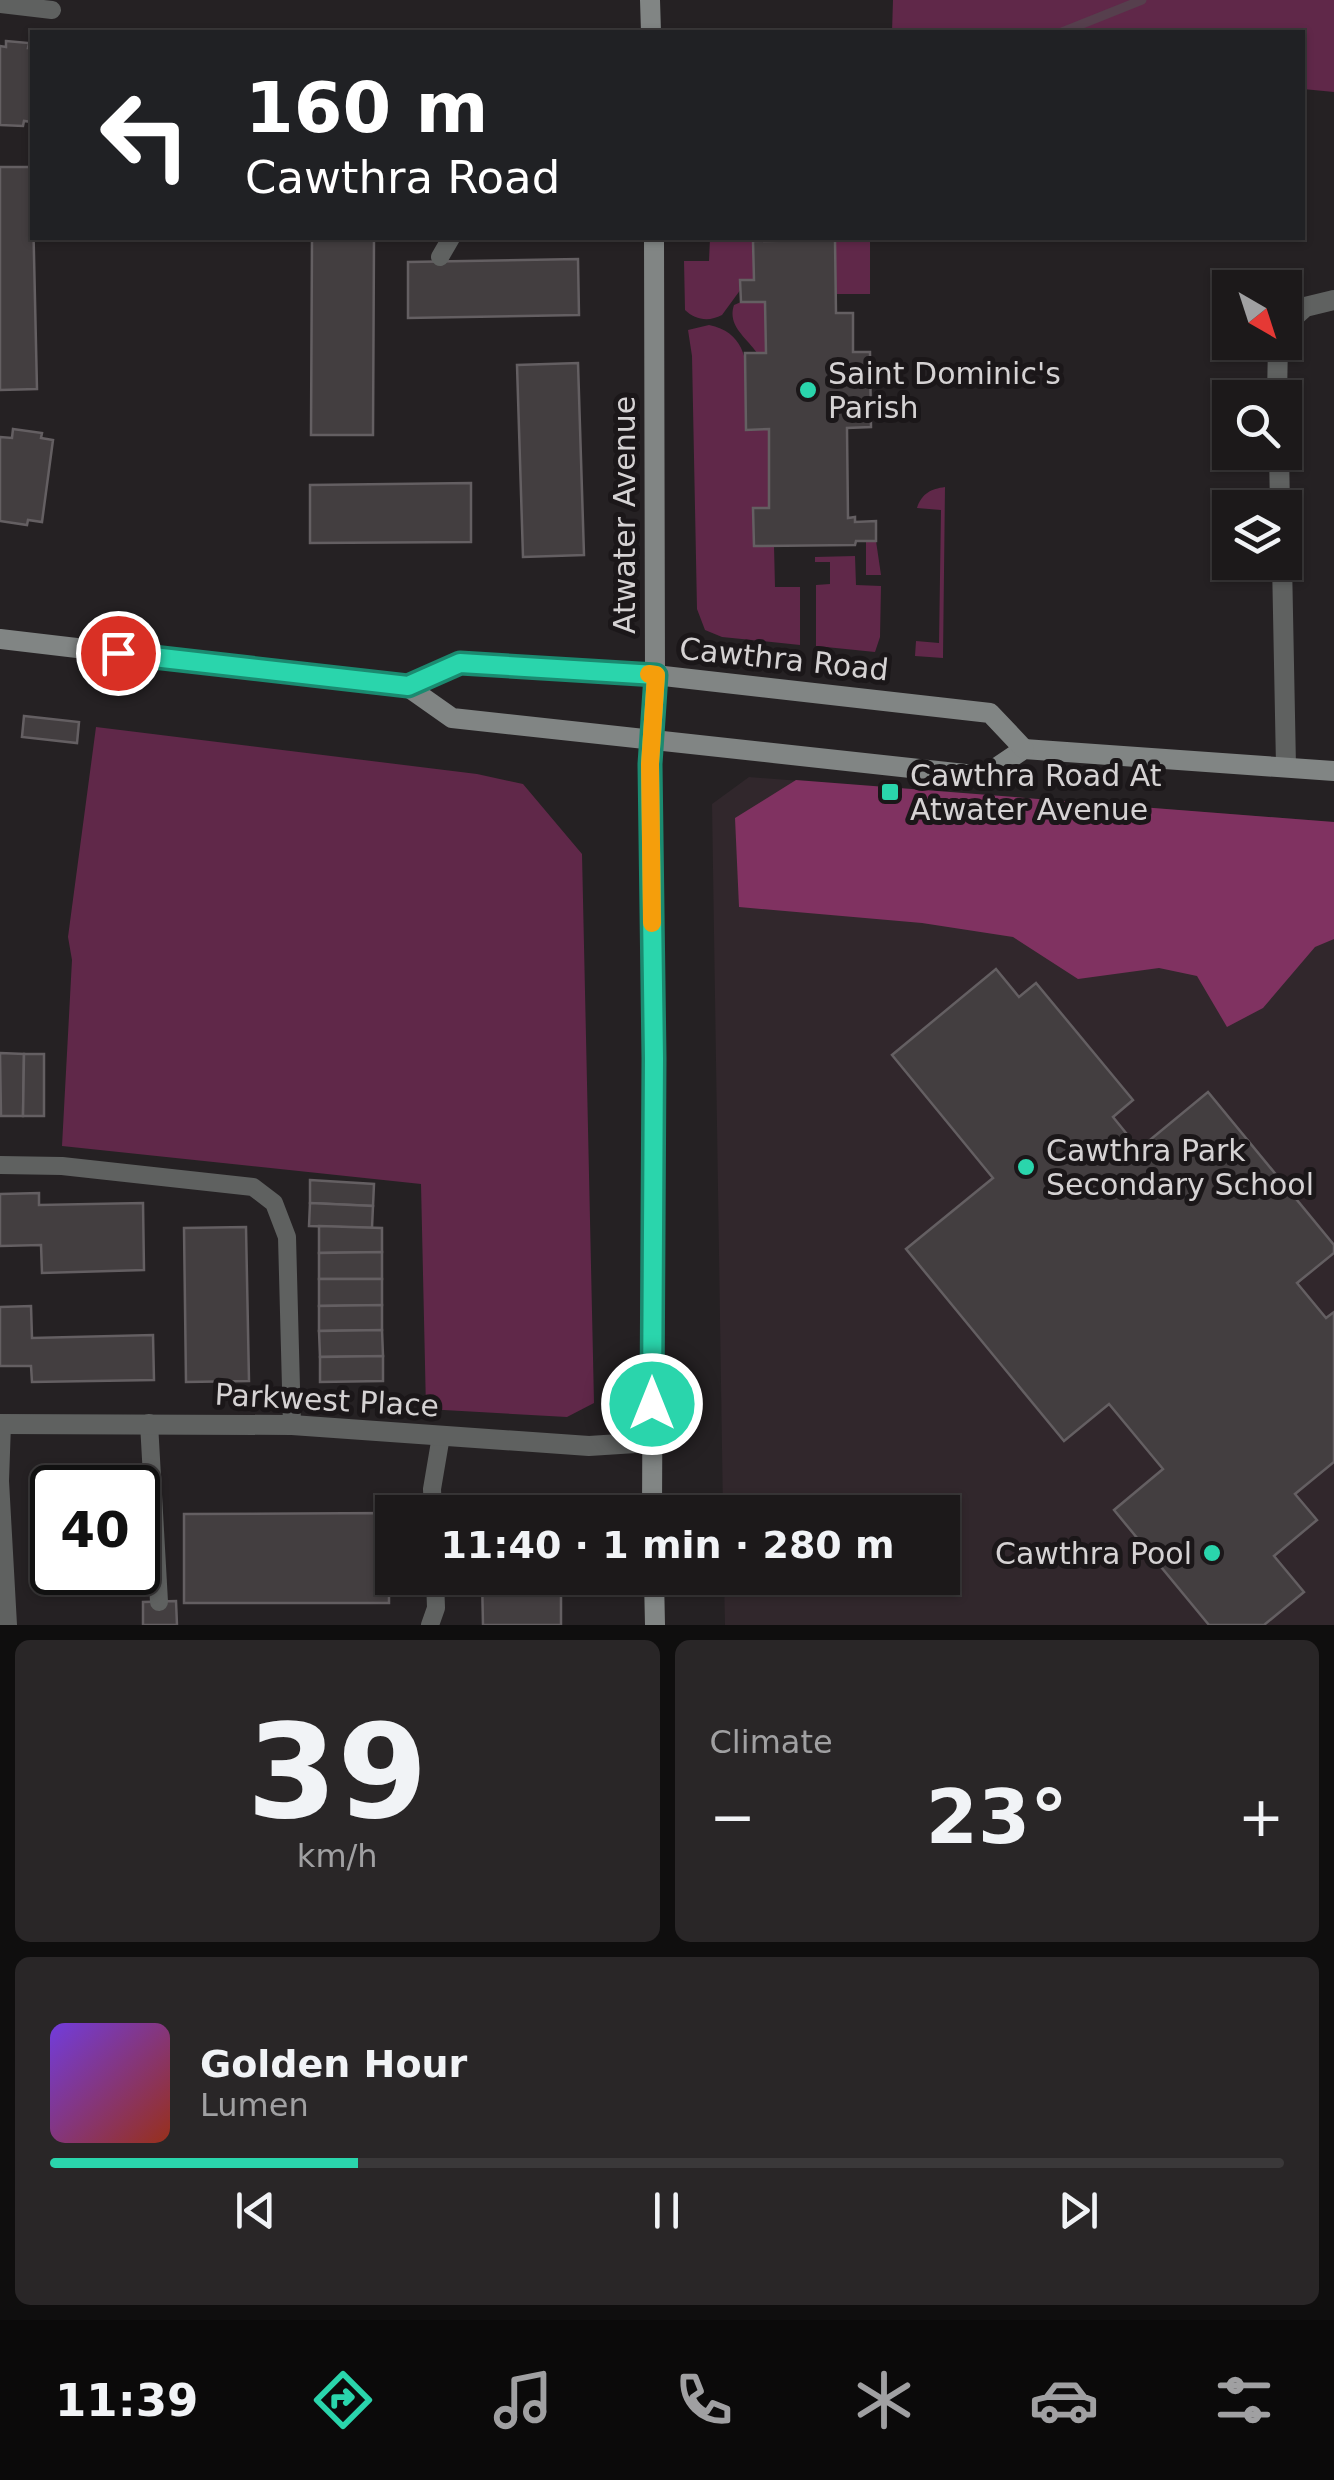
<!DOCTYPE html>
<html lang="en">
<head>
<meta charset="utf-8">
<style>
	body { margin:0; font-family:"DejaVu Sans",sans-serif; background:#292627; color:#f1f3f6; height:100vh; display:flex; flex-direction:column; font-size:38px; white-space:nowrap }
	* { box-sizing:border-box; margin:0 }
	p { font-size:32px; color:#a0a0a2 }
	.icon { flex:none; width:55px; height:55px; fill:none; stroke:currentColor; stroke-width:2; stroke-linecap:round; stroke-linejoin:round }
	.map { position:relative; height:1625px; overflow:hidden }
	.drawer { display:flex; flex-direction:column; gap:15px; padding:15px; background:#0f0e0e; flex:1 }
	.drawer>* { flex:none }
	.top-card { position:absolute; left:30px; top:30px; width:1275px; height:210px; border-radius:0px; box-shadow:0 2px 8px #0004,0 0 0 2px #3a3839; background:#202124; color:#fff; overflow:hidden }
	.needle { width:65px; rotate:141deg }
	.fabs { position:absolute; left:1212px; top:270px; display:grid; gap:20px }
	.fabs a { display:grid; place-items:center; width:90px; height:90px; border-radius:0px; background:#1c191a; box-shadow:0 2px 8px #0004,0 0 0 2px #3a3839; font-size:50px }
	.speed { position:absolute; left:30px; top:1465px; display:flex; gap:20px; font-size:50px; font-weight:700; text-align:center }
	.speed>* { display:grid; place-content:center; width:130px; height:130px; border-radius:50%; background:#1c191a; box-shadow:0 2px 8px #0004,0 0 0 2px #3a3839; line-height:1 }
	.speed .limit { border:5px solid #111; border-radius:15px; background:#fff; color:#111 }
	.pin { position:absolute; display:grid; place-items:center; width:85px; height:85px; color:#fff; margin:-42px; border:5px solid #fff; border-radius:50%; box-shadow:0 2px 10px #0007 }
	.me { position:absolute; width:110px; margin:-55px; rotate:0deg; stroke-linejoin:round; filter:drop-shadow(0 0 8px #0008) }
	.turn { display:flex; align-items:center; gap:35px; height:210px; padding:0 50px; font-size:45px }
	.turn .icon { width:130px; height:130px; stroke-width:2.5 }
	.turn b { display:block; font-size:70px; line-height:85px }
	.big { font-size:75px; font-weight:700; line-height:1.1 }
	.drawer .tile { flex:1; display:flex; flex-direction:column; justify-content:center; gap:15px; min-width:0; padding:0 35px; border-radius:15px; background:#292627 }
	.drawer .dial { align-items:center; gap:0 }
	.dial b { font-size:130px; line-height:1 }
	.song { display:flex; align-items:center; gap:30px }
	.cover { width:120px; height:120px; border-radius:15px; background:linear-gradient(135deg,hsl(260 70% 55%),hsl(10 70% 35%)) }
	.played { height:10px; border-radius:5px; background:linear-gradient(90deg,#2ad5ac 25%,#3a3839 25%) }
	.keys { display:flex; justify-content:space-around; direction:ltr }
	.heat { display:flex; justify-content:space-between; align-items:center; font-size:55px; direction:ltr }
	.drawer .tiles { flex:1; display:grid; gap:15px; grid-template-columns:1fr 1fr }
	.tile:last-child { grid-column:span 2 }
	.trip { position:absolute; left:375px; top:1495px; width:585px; height:100px; border-radius:0px; background:#1c191a; box-shadow:0 2px 8px #0004,0 0 0 2px #3a3839; font-weight:700; line-height:100px; text-align:center }
	.menu { display:flex; height:160px; justify-content:space-around; align-items:center; background:#0b0a0a; color:#a0a0a2 }
	.menu .icon { width:70px; height:70px }
	.menu .selected { color:#2ad5ac }
	.menu b { font-size:45px; color:#f1f3f6 }
	.map>svg:first-child { display:block }
</style>
</head>
<body>
<div class="map">
<svg width="1334" height="1625" viewBox="0 0 1334 1625">
	<rect width="100%" height="100%" fill="#252123"/>
	<polygon fill="#31272c" points="749,777 1334,822 1334,1625 725,1625 724,1578 942,1578 942,1512 723,1512 712,804"/>
	<g fill="#602849">
		<polygon points="893,0 1334,0 1334,92 1303,89 1302,32 892,32"/>
		<path d="M 710,238 L 870,238 L 870,294 L 836,294 L 835,240 L 754,241 L 754,280 L 741,280 L 741,289 L 722,315 C 709,322 695,320 685,310 L 684,261 L 709,261 Z"/>
		<path d="M 741,302 L 765,302 L 766,353 L 757,353 C 746,337 727,326 734,305 Z"/>
		<path d="M 709,325 C 759,335 746,389 747,430 L 769,429 L 769,508 L 753,509 L 754,546 L 774,546 L 775,587 L 800,587 L 800,645 L 722,637 L 705,630 L 697,609 L 692,356 L 688,330 Z"/>
		<path d="M 945,487 L 943,658 L 915,656 L 916,641 L 939,643 L 941,510 L 917,508 C 922,493 931,489 945,487 Z"/>
		<polygon points="866,541 876,541 881,575 866,575"/>
		<polygon points="855,556 856,585 881,586 880,637 875,652 816,646 816,585 830,584 830,562 815,562 815,557"/>
		<polygon points="96,727 477,774 523,784 582,854 594,1403 567,1417 426,1409 421,1184 62,1146 72,960 68,937"/>
	</g>
	<polygon fill="#803261" points="796,780 1334,822 1334,939 1315,947 1263,1008 1227,1027 1197,976 1159,968 1078,979 1013,937 922,923 739,907 735,818"/>
	<g fill="none" stroke-linecap="round" stroke-linejoin="round">
		<polyline stroke="#563f4d" stroke-width="9" points="1062,32 1142,0"/>
	</g>
	<g fill="#433e40" stroke="#645f62" stroke-width="2.5">
		<polygon points="6,41 29,43 28,48 32,48 32,122 24,121 23,126 0,125 0,46 6,47"/>
		<polygon points="0,167 32,167 37,389 0,390"/>
		<polygon points="312,238 374,238 373,435 311,435"/>
		<polygon points="835,240 836,313 853,313 853,352 870,352 871,427 847,428 848,518 855,517 855,522 876,521 876,541 856,541 855,545 754,546 753,508 769,508 769,429 746,430 745,353 766,353 765,302 741,302 740,280 754,280 753,241"/>
		<polygon points="578,259 579,315 408,318 408,262"/>
		<polygon points="578,363 584,555 523,557 517,365"/>
		<polygon points="13,429 42,433 41,438 53,440 42,522 28,520 27,525 0,521 0,437 12,438"/>
		<polygon points="471,483 471,542 310,543 310,485"/>
		<polygon points="24,716 79,722 77,743 22,737"/>
		<polygon points="996,969 1019,997 1036,983 1133,1100 1113,1117 1139,1149 1208,1092 1334,1245 1334,1253 1297,1283 1326,1318 1334,1312 1334,1462 1295,1494 1317,1520 1274,1556 1304,1592 1264,1625 1209,1625 1114,1510 1163,1469 1109,1404 1064,1441 906,1249 993,1178 892,1055"/>
		<polygon points="0,1053 24,1054 23,1116 1,1116"/>
		<polygon points="24,1054 44,1054 44,1116 23,1116"/>
		<polygon points="310,1180 374,1184 373,1206 310,1203"/>
		<polygon points="39,1193 39,1205 143,1203 144,1270 42,1273 41,1245 0,1246 0,1194"/>
		<polygon points="310,1203 373,1206 372,1228 309,1226"/>
		<polygon points="319,1226 382,1228 382,1252 319,1253"/>
		<polygon points="246,1227 249,1381 186,1382 184,1228"/>
		<polygon points="382,1252 382,1279 319,1279 319,1253"/>
		<polygon points="319,1279 382,1279 382,1305 319,1306"/>
		<polygon points="382,1305 382,1330 319,1331 319,1306"/>
		<polygon points="31,1306 32,1338 153,1335 154,1380 32,1382 31,1366 0,1366 0,1307"/>
		<polygon points="382,1330 383,1356 320,1357 319,1331"/>
		<polygon points="383,1356 383,1381 320,1382 320,1357"/>
		<polygon points="34,1512 52,1512 52,1568 33,1568"/>
		<polygon points="389,1513 389,1603 184,1603 184,1514"/>
		<polygon points="482,1578 561,1578 561,1625 483,1625"/>
		<polygon points="176,1601 177,1625 143,1625 143,1602"/>
	</g>
	<g fill="none" stroke-linecap="round" stroke-linejoin="round">
		<g stroke="#5f6160" stroke-width="18">
			<polyline points="0,4 52,10"/>
			<polyline points="440,257 451,238"/>
			<polyline points="0,1165 62,1166 253,1187 274,1203 287,1237 292,1425"/>
			<polyline points="149,1423 159,1602"/>
			<polyline points="2,1424 0,1481 8,1625"/>
			<polyline points="433,1512 432,1489 441,1436"/>
			<polyline points="430,1625 436,1608 435,1578"/>
		</g>
		<g stroke="#5f6160" stroke-width="20">
			<polyline points="1285,325 1305,307 1334,300"/>
			<polyline points="1277,398 1278,342"/>
			<polyline points="1279,452 1280,508"/>
			<polyline points="1282,562 1286,766"/>
			<polyline points="0,1424 292,1425 589,1446 651,1442"/>
		</g>
		<g stroke="#818584" stroke-width="20">
			<polyline points="650,0 651,32"/>
			<polyline points="0,639 408,687 452,718 984,776 1024,749 1334,771"/>
			<polyline points="408,687 460,663 655,675 990,713 1024,749"/>
			<polyline points="652,1512 654,1057 650,763 655,675 654,238"/>
			<polyline points="654,1578 655,1625"/>
		</g>
	</g>
	<g fill="none" stroke-linecap="round" stroke-linejoin="round">
		<defs>
			<polyline id="route" points="118,653 408,686 460,663 656,675 650,764 654,1058 652,1404"/>
		</defs>
		<use href="#route" stroke="#1b8a70" stroke-width="25"/>
		<use href="#route" stroke="#2ad5ac" stroke-width="18"/>
		<polyline stroke="#f59e0b" stroke-width="18" points="649,674 656,675 650,764 652,923"/>
	</g>
	<g fill="#2ad5ac" stroke="#1b1719" stroke-width="4">
		<circle cx="808" cy="390" r="10"/>
		<rect x="880" y="782" width="20" height="20" rx="5"/>
		<circle cx="1026" cy="1167" r="10"/>
		<circle cx="1212" cy="1553" r="10"/>
	</g>
	<g text-anchor="middle" dominant-baseline="central" stroke-width="10" stroke-linejoin="round" paint-order="stroke">
		<g font-size="30" fill="#d5d2d3" stroke="#1b1719" text-anchor="start">
			<text x="828" y="373">Saint Dominic's<tspan x="828" dy="34">Parish</tspan></text>
			<text x="910" y="775">Cawthra Road At<tspan x="910" dy="34">Atwater Avenue</tspan></text>
			<text x="1046" y="1150">Cawthra Park<tspan x="1046" dy="34">Secondary School</tspan></text>
			<text x="1192" y="1553" text-anchor="end">Cawthra Pool</text>
		</g>
		<g font-size="30" fill="#d5d2d3" stroke="#1b1719">
			<text transform="translate(624 515) rotate(-90)">Atwater Avenue</text>
			<text transform="translate(784 659) rotate(6)">Cawthra Road</text>
			<text transform="translate(327 1400) rotate(3)">Parkwest Place</text>
		</g>
	</g>
</svg>
<div class="fabs">
<a><svg class="needle" viewBox="-14 -14 28 28"><path d="M0-13l5 13h-10z" fill="#e53935"/><path d="M0 13l5-13h-10z" fill="#a0a0a2"/></svg></a>
<a><svg class="icon" aria-label="search" viewBox="0 0 24 24"><circle cx="10" cy="10" r="6"/><path d="M15 15l6 6"/></svg></a>
<a><svg class="icon" aria-label="layers" viewBox="0 0 24 24"><path d="M12 4l9 5-9 5-9-5zM3 14l9 5 9-5"/></svg></a>
</div>
<div class="speed"><div class="limit">40</div></div>
<div class="pin" style="left:118px;top:653px;background:#d93025"><svg class="icon" aria-label="arrive" viewBox="0 0 24 24"><path d="M6 21V4h12l-3 4 3 4H6"/></svg></div>
<svg class="me" style="left:652px;top:1404px" viewBox="-20 -20 40 40"><circle r="17" fill="#2ad5ac" stroke="#fff" stroke-width="3"/><path d="M0-11L8 9 0 5-8 9z" fill="#fff"/></svg>
<div class="trip">11:40 · 1 min · 280 m</div>
<div class="top-card">
<div class="turn"><svg class="icon" aria-label="left" viewBox="0 0 24 24"><path d="M17 20v-9H6M10 6l-5 5 5 5"/></svg><div><b>160 m</b>Cawthra Road</div></div>
</div>
</div>
<section class="drawer">
<div class="tiles">
<div class="tile dial"><b>39</b><p>km/h</p></div>
<div class="tile"><p>Climate</p>
<div class="heat"><a>−</a><b class="big">23°</b><a>+</a></div>
</div>
<div class="tile">
<div class="song"><i class="cover"></i><div><b>Golden Hour</b><p>Lumen</p></div></div>
<div class="played"></div>
<div class="keys"><svg class="icon" aria-label="previous" viewBox="0 0 24 24"><path d="M18 5L8 12l10 7zM5 5v14"/></svg><svg class="icon" aria-label="pause" viewBox="0 0 24 24"><path d="M8 5v14M16 5v14"/></svg><svg class="icon" aria-label="next" viewBox="0 0 24 24"><path d="M6 5l10 7-10 7zM19 5v14"/></svg></div>
</div>
</div>
</section>
<nav class="menu">
<b>11:39</b>
<svg class="icon selected" aria-label="directions" viewBox="0 0 24 24"><path d="M12 3l9 9-9 9-9-9zM9 14v-3h6M13 9l2 2-2 2"/></svg>
<svg class="icon" aria-label="music" viewBox="0 0 24 24"><path d="M9 18V5l10-2v13"/><circle cx="6" cy="18" r="3"/><circle cx="16" cy="16" r="3"/></svg>
<svg class="icon" aria-label="phone" viewBox="0 0 24 24"><path d="M5 4h4l2 5-3 2q2 4 5 5l2-3 5 2v4C11 20 4 13 5 4z"/></svg>
<svg class="icon" aria-label="climate" viewBox="0 0 24 24"><path d="M12 3v18M4 7l16 10M4 17L20 7"/></svg>
<svg class="icon" aria-label="car" viewBox="0 0 24 24"><path d="M5 17H2v-5l4-1 3-4h7l3 4 3 1v5h-3M9 17h6M6 11h13"/><circle cx="7" cy="17" r="2"/><circle cx="17" cy="17" r="2"/></svg>
<svg class="icon" aria-label="filters" viewBox="0 0 24 24"><path d="M4 7h16M4 17h16"/><circle cx="9" cy="7" r="2"/><circle cx="15" cy="17" r="2"/></svg>
</nav>
</body>
</html>
